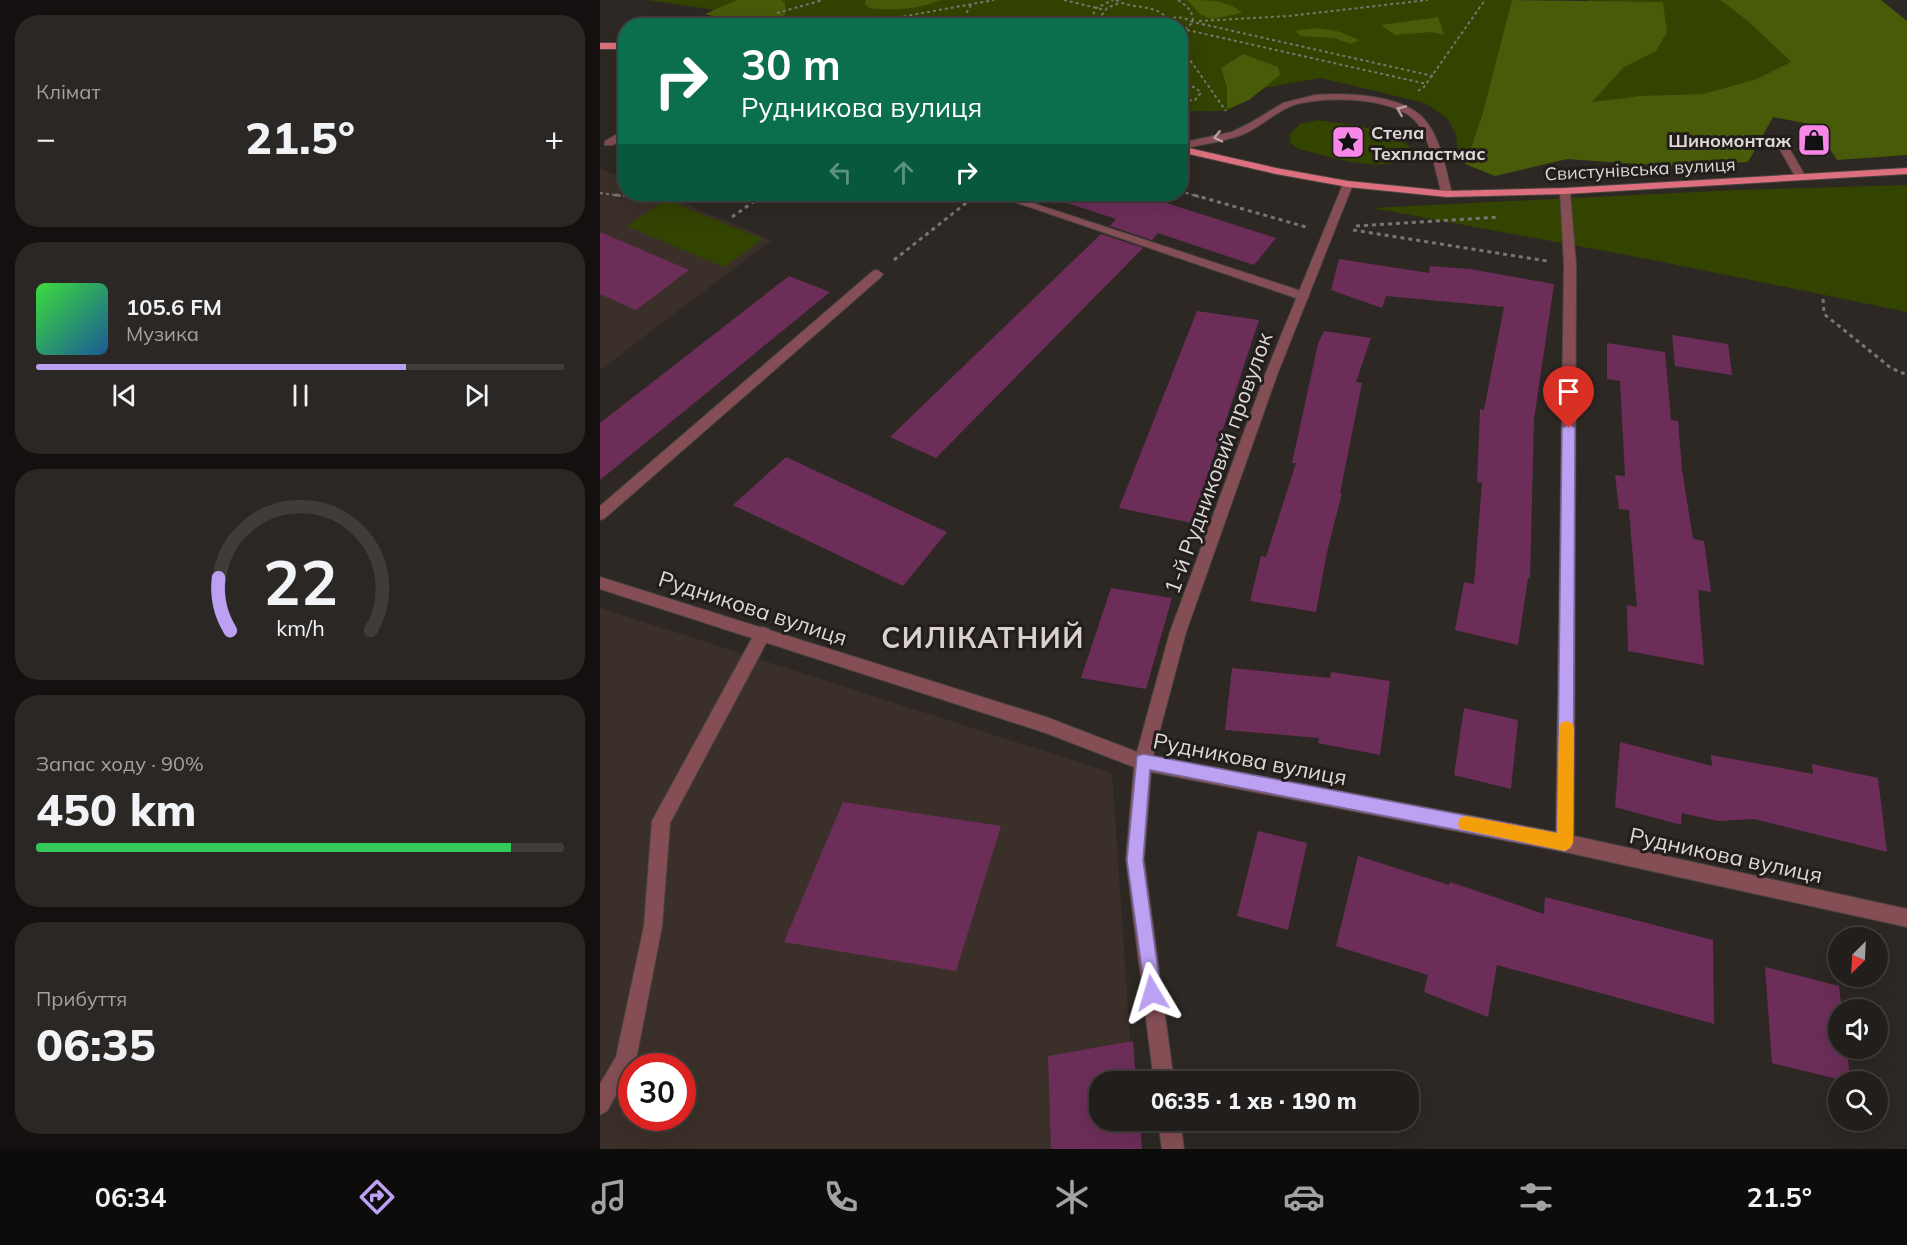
<!DOCTYPE html>
<html lang="uk">
<head>
<meta charset="utf-8">
<style>
	body { margin:0; font-family:Mulish,sans-serif; background:#2a2724; color:#f1f3f6; height:100vh; display:flex; flex-direction:column; font-size:22px; white-space:nowrap }
	* { box-sizing:border-box; margin:0 }
	p { font-size:20px; color:#a2a2a3 }
	.icon { flex:none; width:33px; height:33px; fill:none; stroke:currentColor; stroke-width:2; stroke-linecap:round; stroke-linejoin:round }
	.map { position:relative; flex:1; overflow:hidden }
	.side { display:flex; flex-direction:column; gap:15px; padding:15px; background:#13100f; width:600px }
	.side>* { flex:none }
	.hud { position:absolute; left:18px; top:18px; width:570px; height:183px; border-radius:24px; box-shadow:0 6px 24px #0002,0 0 0 2px #3f3c3a; background:#0b6e4f; color:#fff; overflow:hidden }
	.needle { width:39px; rotate:204deg }
	.fabs { position:absolute; left:1228px; top:927px; display:grid; gap:12px }
	.fabs a { display:grid; place-items:center; width:60px; height:60px; border-radius:50%; background:#221e1b; box-shadow:0 6px 24px #0002,0 0 0 2px #3f3c3a; font-size:30px }
	.speed { position:absolute; left:18px; top:1053px; display:flex; gap:12px; font-size:30px; font-weight:700; text-align:center }
	.speed>* { display:grid; place-content:center; width:78px; height:78px; border-radius:50%; background:#221e1b; box-shadow:0 6px 24px #0002,0 0 0 2px #3f3c3a; line-height:1 }
	.speed .limit { border:9px solid #d22; background:#fff; color:#111 }
	.pin { position:absolute; display:grid; place-items:center; width:51px; height:51px; color:#fff; margin:-62px -26px; border-radius:50% 50% 50% 0; rotate:-45deg; box-shadow:0 0 6px #0007 }
	.pin .icon { rotate:45deg }
	.me { position:absolute; width:66px; margin:-33px; rotate:353deg; stroke-linejoin:round; filter:drop-shadow(0 0 4px #0008) }
	.turn { display:flex; align-items:center; gap:21px; height:126px; padding:0 24px; font-size:27px }
	.turn .icon { width:78px; height:78px; stroke-width:2.5 }
	.turn b { display:block; font-size:42px; line-height:51px }
	.lanes { display:flex; align-items:center; height:57px; padding:0 24px; background:#0003; justify-content:center; gap:30px; direction:ltr }
	.lanes .off { opacity:.35 }
	.big { font-size:45px; font-weight:800; line-height:1.1 }
	.side .card { flex:1; display:flex; flex-direction:column; justify-content:center; gap:9px; min-width:0; padding:0 21px; border-radius:24px; background:#2a2724 }
	.side .dial { align-items:center; gap:0 }
	.dial svg { height:156px; overflow:visible; fill:none; stroke:#3f3c3a; stroke-width:7; stroke-linecap:round; text-anchor:middle }
	.dial text { fill:#f1f3f6; stroke:none }
	.song { display:flex; align-items:center; gap:18px }
	.cover { width:72px; height:72px; border-radius:9px; background:linear-gradient(135deg,hsl(120 70% 55%),hsl(210 70% 35%)) }
	.played { height:6px; border-radius:3px; background:linear-gradient(90deg,#bca0f2 70%,#3f3c3a 70%) }
	.keys { display:flex; justify-content:space-around; direction:ltr }
	.heat { display:flex; justify-content:space-between; align-items:center; font-size:33px; direction:ltr }
	.charge { height:9px; border-radius:4px; background:linear-gradient(90deg,#34c759 90%,#3f3c3a 0) }
	.trip { position:absolute; left:489px; top:1071px; width:330px; height:60px; border-radius:24px; background:#221e1b; box-shadow:0 6px 24px #0002,0 0 0 2px #3f3c3a; font-weight:800; line-height:60px; text-align:center }
	.tabs { display:flex; height:96px; justify-content:space-around; align-items:center; background:#0e0c0b; color:#a2a2a3 }
	.tabs .icon { width:42px; height:42px }
	.tabs .selected { color:#bca0f2 }
	.tabs b { font-size:27px; color:#f1f3f6 }
	main { display:flex; flex:1; min-height:0 }
	.map>svg:first-child { display:block }
</style>
</head>
<body>
<main>
<section class="side">
<div class="card"><p>Клімат</p>
<div class="heat"><a>−</a><b class="big">21.5°</b><a>+</a></div>
</div>
<div class="card">
<div class="song"><i class="cover"></i><div><b>105.6 FM</b><p>Музика</p></div></div>
<div class="played"></div>
<div class="keys"><svg class="icon" aria-label="previous" viewBox="0 0 24 24"><path d="M18 5L8 12l10 7zM5 5v14"/></svg><svg class="icon" aria-label="pause" viewBox="0 0 24 24"><path d="M8 5v14M16 5v14"/></svg><svg class="icon" aria-label="next" viewBox="0 0 24 24"><path d="M6 5l10 7-10 7zM19 5v14"/></svg></div>
</div>
<div class="card dial"><svg viewBox="0 0 100 80">
<path d="M14 69A42 42 0 1 1 86 69"/>
<path d="M14 69A42 42 0 0 1 8 42" stroke="#bca0f2"/>
<text x="50" y="56" font-size="32" font-weight="700">22</text>
<text x="50" y="72" font-size="11">km/h</text>
</svg></div>
<div class="card"><p>Запас ходу · 90%</p><b class="big">450 km</b><div class="charge"></div></div>
<div class="card"><p>Прибуття</p><b class="big">06:35</b></div>
</section>
<div class="map">
<svg width="1307" height="1149" viewBox="0 0 1307 1149">
	<rect width="100%" height="100%" fill="#2d2824"/>
	<g fill="#3b3029" fill-rule="evenodd">
		<polygon points="0,168 25,179 26,194 61,194 172,240 0,370"/>
		<path d="M 0,608 L 512,773 L 533,1081 L 500,1082 L 500,1120 L 538,1149 L 0,1149 ZM 32,1066 L 82,1066 L 82,1118 L 32,1118 Z"/>
	</g>
	<g fill="#334300">
		<polygon points="47,0 914,0 882,116 865,164 858,151 856,135 848,119 825,103 721,78 663,88 649,100 626,111 581,111 580,26 216,25"/>
		<polygon points="988,0 1166,0 1230,64 1140,99 977,106"/>
		<path d="M 718,120 C 745,125 796,127 812,150 C 793,180 727,155 698,149 L 690,142 L 690,134 L 700,124 Z"/>
		<polygon points="1307,185 1307,312 1048,259 772,208 1135,190"/>
		<polygon points="66,200 163,239 124,267 27,226"/>
	</g>
	<g fill="#485b09">
		<polygon points="137,0 181,0 185,3 185,14 176,26 147,25 105,14"/>
		<path d="M 266,0 L 340,0 C 316,10 294,11 269,8 L 265,4 Z"/>
		<path d="M 587,0 C 608,0 628,0 642,13 L 612,19 L 601,15 Z"/>
		<polygon points="912,0 1063,2 1067,32 1056,51 1023,68 992,102 1041,96 1103,94 1157,79 1191,62 1148,21 1120,0 1281,0 1307,21 1307,155 1237,160 1215,125 1173,117 1148,162 1064,166 967,159 895,176 865,164 882,116"/>
		<polygon points="838,17 844,35 832,32 795,35 781,25"/>
		<polygon points="715,28 737,31 760,40 751,44 734,38 701,36 695,31"/>
		<polygon points="643,54 678,67 680,75 649,100 627,109 627,87 621,68"/>
	</g>
	<g fill="#6c2e59">
		<polygon points="456,194 538,194 676,238 654,265 558,233 552,240 510,226 516,219 455,199"/>
		<polygon points="0,232 89,270 36,310 0,294"/>
		<polygon points="501,234 543,248 336,458 290,437"/>
		<polygon points="739,259 829,273 830,266 870,269 954,284 934,419 930,578 928,578 918,645 855,630 864,582 874,584 882,483 877,482 880,409 884,410 904,307 786,296 782,308 731,290"/>
		<polygon points="189,276 230,292 0,480 0,423"/>
		<polygon points="597,311 659,320 592,523 519,508"/>
		<polygon points="724,331 771,338 756,382 762,383 740,493 742,493 727,552 716,612 650,601 661,556 666,557 696,463 692,463 718,344"/>
		<polygon points="1072,335 1128,344 1132,375 1075,366"/>
		<polygon points="1007,343 1065,352 1071,420 1078,421 1082,470 1093,539 1104,541 1111,592 1098,590 1104,665 1028,651 1027,605 1037,607 1029,510 1019,509 1015,475 1025,476 1020,381 1007,379"/>
		<polygon points="186,457 347,532 303,586 133,505"/>
		<polygon points="511,588 572,598 546,689 481,678"/>
		<polygon points="632,668 730,678 731,672 790,681 780,755 718,743 719,738 625,730"/>
		<polygon points="864,708 918,720 911,789 854,775"/>
		<polygon points="1020,742 1112,766 1111,755 1213,774 1212,764 1278,778 1287,852 1154,819 1118,821 1082,813 1081,825 1015,807"/>
		<polygon points="243,802 401,826 356,971 184,942"/>
		<polygon points="658,831 707,843 688,930 637,916"/>
		<polygon points="758,856 849,885 850,882 944,914 945,897 1113,940 1114,1024 897,965 888,1017 824,992 828,975 736,946"/>
		<polygon points="1165,967 1239,986 1242,1010 1239,1010 1239,1048 1247,1048 1250,1082 1172,1063"/>
		<polygon points="533,1041 536,1082 500,1082 500,1120 540,1120 542,1149 451,1149 448,1056"/>
	</g>
	<g fill="none" stroke-linecap="round" stroke-linejoin="round">
		<defs>
			<g id="lane">
				<polygon points="26,129 26,137 13,145 5,145 5,141"/>
				<polygon points="1175,137 1184,139 1205,176 1204,178 1195,176 1174,139"/>
				<polygon points="391,194 405,194 707,293 709,296 707,299 699,299"/>
				<polygon points="277,270 283,274 281,277 5,518 0,520 0,506 273,271"/>
				<polygon points="163,627 169,629 171,634 70,823 62,926 36,1060 7,1111 0,1115 0,1084 16,1057 44,926 52,821 157,629"/>
			</g>
			<g id="street">
				<path d="M 715,95 C 748,93 808,94 828,124 C 842,144 846,171 852,194 L 851,196 L 843,196 L 842,194 C 835,171 832,144 818,124 C 798,96 720,95 691,106 C 672,114 658,129 639,136 C 620,142 600,145 580,149 L 580,143 L 632,132 L 650,123 L 683,103 Z"/>
				<polygon points="748,181 753,184 677,375 586,632 553,756 956,832 964,265 960,191 965,188 970,191 976,265 974,836 1307,909 1307,927 965,852 551,772 544,859 574,1082 554,1082 526,859 534,767 446,733 0,589 0,577 446,717 537,752 570,632 665,375 743,184"/>
				<polygon points="558,1120 580,1120 584,1149 562,1149"/>
			</g>
			<g id="primary">
				<rect x="0" y="43" width="26" height="6"/>
				<polygon points="580,146 676,168 748,181 847,191 965,188 1307,168 1307,174 965,194 847,197 748,187 676,174 580,152"/>
			</g>
		</defs>
		<use href="#lane" stroke="#494440" stroke-width="2"/>
		<use href="#street" stroke="#494440" stroke-width="2"/>
		<use href="#primary" stroke="#494440" stroke-width="2"/>
		<g stroke="#7a7572" stroke-width="2" stroke-dasharray="3 3" stroke-linecap="butt">
			<polyline points="464,0 505,10"/>
			<path d="M 516,0 C 533,10 553,3 567,18"/>
			<path d="M 578,0 C 587,6 593,11 593,22 L 580,34"/>
			<polyline points="371,5 367,12 367,19 376,24"/>
			<polyline points="177,13 223,0"/>
			<polyline points="504,21 502,15 507,8 519,3"/>
			<polyline points="599,21 689,16 828,0"/>
			<polyline points="268,23 394,0"/>
			<polyline points="256,25 504,21 523,26"/>
			<polyline points="493,26 492,17 496,8 513,0"/>
			<path d="M 557,26 C 571,17 578,14 593,22 L 833,76"/>
			<polyline points="587,30 827,84"/>
			<polyline points="580,46 626,111"/>
			<polyline points="580,86 595,87 601,93 595,100 580,101"/>
			<polyline points="818,91 824,87 885,0"/>
			<polyline points="580,191 599,197"/>
			<polyline points="0,193 22,196 38,194"/>
			<polyline points="161,197 165,194"/>
		</g>
		<g stroke="#7a7572" stroke-width="3" stroke-dasharray="4 4" stroke-linecap="butt">
			<polyline points="15,195 29,195"/>
			<polyline points="594,195 706,227"/>
			<polyline points="132,217 163,195"/>
			<polyline points="756,226 898,217"/>
			<polyline points="753,230 947,261"/>
			<polyline points="294,260 375,196"/>
			<polyline points="1223,299 1224,314 1291,368 1307,375"/>
		</g>
		<use href="#lane" fill="#844e54" fill-rule="evenodd"/>
		<use href="#street" fill="#844e54" fill-rule="evenodd"/>
		<use href="#primary" fill="#de6f7e" fill-rule="evenodd"/>
	</g>
	<defs><path id="oneway-chevron" d="M-2-3.5L2.5 0L-2 3.5" fill="none" stroke-width="1.6" stroke-linecap="round" stroke-linejoin="round" transform="scale(1.5)"/></defs>
	<g stroke="#b9a1a2">
		<use href="#oneway-chevron" transform="translate(801 110) rotate(-157)"/>
		<use href="#oneway-chevron" transform="translate(618 137) rotate(167)"/>
	</g>
	<polygon fill="#bca0f2" stroke="#7a689d" stroke-width="1.5" points="969,424 975,428 973,843 970,848 965,851 550,770 543,860 561,993 559,999 552,1002 546,999 527,860 537,756 543,754 957,833 962,428"/>
	<polygon fill="#f59e0b" points="966,721 972,723 974,728 973,843 970,848 965,851 860,829 858,824 860,818 866,816 957,833 959,728 961,723"/>
	<defs>
		<symbol id="shop-square" viewBox="-11 -11 22 22"><rect x="-9" y="-9" width="18" height="18" rx="4" fill="#f987e8" stroke="#231e1b"/><path d="M-5-2.5h2.3a2.7 3.5 0 0 1 5.4 0H5L5.5 6h-11ZM-1.5-2.5h3a1.5 2.3 0 0 0-3 0Z" fill="#111"/></symbol>
		<symbol id="sight-square" viewBox="-11 -11 22 22"><rect x="-9" y="-9" width="18" height="18" rx="4" fill="#f987e8" stroke="#231e1b"/><path d="M0-6L1.8-2.2L6-1.7L2.9 1.2L3.7 5.4L0 3.3L-3.7 5.4L-2.9 1.2L-6-1.7L-1.8-2.2Z" fill="#111"/></symbol>
	</defs>
	<g fill-rule="evenodd">
		<use href="#shop-square" x="1195" y="121" width="38" height="38"/>
		<use href="#sight-square" x="729" y="123" width="38" height="38"/>
	</g>
	<g text-anchor="middle" dominant-baseline="central" stroke-width="6" stroke-linejoin="round" paint-order="stroke">
		<g font-size="18" font-weight="bold" fill="#dcd9d6" stroke="#231e1b" text-anchor="start">
			<text x="771" y="132">Стела<tspan x="771" dy="21">Техпластмас</tspan></text>
			<text x="1191" y="140" text-anchor="end">Шиномонтаж</text>
		</g>
		<g font-size="18" fill="#dcd9d6" stroke="#231e1b">
			<text transform="translate(1040 169) rotate(-3)">Свистунівська вулиця</text>
		</g>
		<g font-size="22" fill="#dcd9d6" stroke="#231e1b">
			<text transform="translate(618 463) rotate(-70)">1-й Рудниковий провулок</text>
			<text transform="translate(153 608) rotate(18)">Рудникова вулиця</text>
			<text transform="translate(650 759) rotate(11)">Рудникова вулиця</text>
			<text transform="translate(1126 855) rotate(12)">Рудникова вулиця</text>
		</g>
		<g font-size="28" font-weight="bold" letter-spacing="1.5" fill="#d8d1cc" stroke="#231e1b">
			<text x="383" y="637">СИЛІКАТНИЙ</text>
		</g>
	</g>
</svg>
<div class="fabs">
<a><svg class="needle" viewBox="-14 -14 28 28"><path d="M0-13l5 13h-10z" fill="#e53935"/><path d="M0 13l5-13h-10z" fill="#a2a2a3"/></svg></a>
<a><svg class="icon" aria-label="sound" viewBox="0 0 24 24"><path d="M4 9h4l5-4v14l-5-4H4zM17 9q2 3 0 6"/></svg></a>
<a><svg class="icon" aria-label="search" viewBox="0 0 24 24"><circle cx="10" cy="10" r="6"/><path d="M15 15l6 6"/></svg></a>
</div>
<div class="speed"><div class="limit">30</div></div>
<div class="pin" style="left:969px;top:428px;background:#d93025"><svg class="icon" aria-label="arrive" viewBox="0 0 24 24"><path d="M6 21V4h12l-3 4 3 4H6"/></svg></div>
<svg class="me" style="left:552px;top:993px" viewBox="-20 -20 40 40"><path d="M0-17L14 15 0 8-14 15z" fill="#bca0f2" stroke="#fff" stroke-width="4"/></svg>
<div class="trip">06:35 · 1 хв · 190 m</div>
<div class="hud">
<div class="turn"><svg class="icon" aria-label="right" viewBox="0 0 24 24"><path d="M7 20v-9h11M14 6l5 5-5 5"/></svg><div><b>30 m</b>Рудникова вулиця</div></div>
<div class="lanes"><svg class="icon off" aria-label="left" viewBox="0 0 24 24"><path d="M17 20v-9H6M10 6l-5 5 5 5"/></svg><svg class="icon off" aria-label="ahead" viewBox="0 0 24 24"><path d="M12 20V5M6 11l6-6 6 6"/></svg><svg class="icon" aria-label="right" viewBox="0 0 24 24"><path d="M7 20v-9h11M14 6l5 5-5 5"/></svg></div>
</div>
</div>
</main>
<nav class="tabs">
<b>06:34</b>
<svg class="icon selected" aria-label="directions" viewBox="0 0 24 24"><path d="M12 3l9 9-9 9-9-9zM9 14v-3h6M13 9l2 2-2 2"/></svg>
<svg class="icon" aria-label="music" viewBox="0 0 24 24"><path d="M9 18V5l10-2v13"/><circle cx="6" cy="18" r="3"/><circle cx="16" cy="16" r="3"/></svg>
<svg class="icon" aria-label="phone" viewBox="0 0 24 24"><path d="M5 4h4l2 5-3 2q2 4 5 5l2-3 5 2v4C11 20 4 13 5 4z"/></svg>
<svg class="icon" aria-label="climate" viewBox="0 0 24 24"><path d="M12 3v18M4 7l16 10M4 17L20 7"/></svg>
<svg class="icon" aria-label="car" viewBox="0 0 24 24"><path d="M5 17H2v-5l4-1 3-4h7l3 4 3 1v5h-3M9 17h6M6 11h13"/><circle cx="7" cy="17" r="2"/><circle cx="17" cy="17" r="2"/></svg>
<svg class="icon" aria-label="filters" viewBox="0 0 24 24"><path d="M4 7h16M4 17h16"/><circle cx="9" cy="7" r="2"/><circle cx="15" cy="17" r="2"/></svg>
<b>21.5°</b>
</nav>
</body>
</html>
